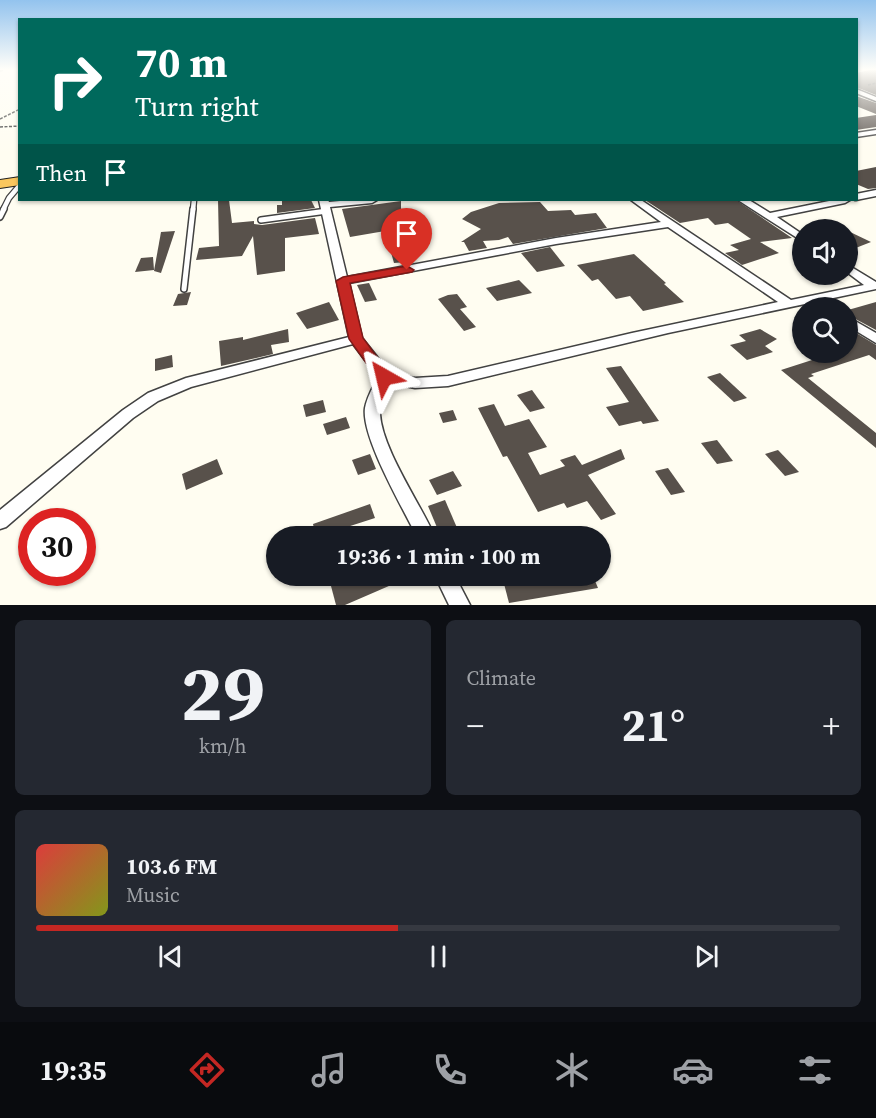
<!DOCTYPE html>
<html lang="en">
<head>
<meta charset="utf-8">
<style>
	body { margin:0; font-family:"Source Serif 4",serif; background:#242831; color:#f1f3f6; height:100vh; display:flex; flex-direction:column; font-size:22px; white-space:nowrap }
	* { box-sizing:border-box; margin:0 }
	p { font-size:20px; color:#9ea1a6 }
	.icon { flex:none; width:33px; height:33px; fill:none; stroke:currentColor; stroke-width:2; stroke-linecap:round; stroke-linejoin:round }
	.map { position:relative; height:605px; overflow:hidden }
	.side { display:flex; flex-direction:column; gap:15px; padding:15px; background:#0d0f14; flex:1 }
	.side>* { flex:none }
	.guide { position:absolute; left:18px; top:18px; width:840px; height:183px; border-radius:0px; box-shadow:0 2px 4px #0004; background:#00695c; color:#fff; overflow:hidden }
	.fabs { position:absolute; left:792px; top:219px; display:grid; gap:12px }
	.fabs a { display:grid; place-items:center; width:66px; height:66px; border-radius:50%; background:#171b24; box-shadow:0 2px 4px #0004; font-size:30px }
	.speed { position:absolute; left:18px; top:508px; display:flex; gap:12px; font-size:30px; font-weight:700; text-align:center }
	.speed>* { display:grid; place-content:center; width:78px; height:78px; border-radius:50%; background:#171b24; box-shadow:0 2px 4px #0004; line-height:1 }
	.speed .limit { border:9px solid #d22; background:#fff; color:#111 }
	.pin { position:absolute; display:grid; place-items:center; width:51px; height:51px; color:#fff; margin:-62px -26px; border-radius:50% 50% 50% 0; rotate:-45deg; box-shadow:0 0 6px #0007 }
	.pin .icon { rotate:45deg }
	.me { position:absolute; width:66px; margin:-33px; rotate:323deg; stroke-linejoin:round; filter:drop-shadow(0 0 4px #0008) }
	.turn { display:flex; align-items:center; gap:21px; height:126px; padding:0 18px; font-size:27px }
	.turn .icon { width:78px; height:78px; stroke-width:2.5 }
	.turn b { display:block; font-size:42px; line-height:51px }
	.then { display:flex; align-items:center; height:57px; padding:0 18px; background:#0003; gap:12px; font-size:22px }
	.big { font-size:45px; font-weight:700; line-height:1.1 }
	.side .card { flex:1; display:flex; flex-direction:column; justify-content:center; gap:9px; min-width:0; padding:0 21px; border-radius:9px; background:#242831 }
	.side .dial { align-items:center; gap:0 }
	.dial b { font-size:78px; line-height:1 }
	.song { display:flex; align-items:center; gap:18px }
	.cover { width:72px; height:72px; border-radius:9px; background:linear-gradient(135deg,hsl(0 70% 55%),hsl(70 70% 35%)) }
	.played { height:6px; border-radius:3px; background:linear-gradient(90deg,#c42723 45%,#363941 45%) }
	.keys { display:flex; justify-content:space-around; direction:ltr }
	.heat { display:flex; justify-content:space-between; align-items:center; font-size:33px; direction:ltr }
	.side .tiles { flex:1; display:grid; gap:15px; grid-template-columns:1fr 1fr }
	.card:last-child { grid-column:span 2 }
	.trip { position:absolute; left:266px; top:526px; width:345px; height:60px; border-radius:30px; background:#171b24; box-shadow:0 2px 4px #0004; font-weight:700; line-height:60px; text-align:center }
	.menu { display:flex; height:96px; justify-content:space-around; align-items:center; background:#090b0e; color:#9ea1a6 }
	.menu .icon { width:42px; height:42px }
	.menu .active { color:#c42723 }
	.menu b { font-size:27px; color:#f1f3f6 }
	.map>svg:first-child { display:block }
</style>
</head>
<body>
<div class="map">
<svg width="876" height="605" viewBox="0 0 876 605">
	<rect width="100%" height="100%" fill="#fffdf1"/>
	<g fill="#58514b">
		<polygon points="870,70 876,70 876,95 856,87 856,73"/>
		<polygon points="856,96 876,103 876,114 856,106"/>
		<polygon points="876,115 876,127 856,130 856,118"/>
		<polygon points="876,167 876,188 868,189 856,184 856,171"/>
		<polygon points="218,200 229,200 232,223 254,221 254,224 262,225 315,218 319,234 285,238 285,271 257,275 253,236 242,256 196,260 199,248 219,246"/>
		<polygon points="282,200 311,200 315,208 277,213 277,205 282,205"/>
		<polygon points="645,200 736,200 792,238 760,242 779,253 742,265 725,253 739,250 730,245 751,239 728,223 715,225 708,218 680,223"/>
		<polygon points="401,201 401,237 407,236 416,248 402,251 406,262 394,263 385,231 350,237 342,209"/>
		<polygon points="540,202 548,211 571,210 575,215 596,213 607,228 513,244 508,237 499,240 483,241 487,248 469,251 464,242 461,242 481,229 462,219 471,212 499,203"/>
		<polygon points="175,231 161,273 154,271 161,232"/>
		<polygon points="848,231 871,242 848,251"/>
		<polygon points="550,247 565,266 537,272 521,253"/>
		<polygon points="634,254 666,283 664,284 684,302 643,311 630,296 616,299 598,279 592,281 577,265"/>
		<polygon points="153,257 154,270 135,272 141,258"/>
		<polygon points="519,280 532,293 497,301 486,288"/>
		<polygon points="369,283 377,300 365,302 357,285"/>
		<polygon points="191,292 187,305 173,306 178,294"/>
		<polygon points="457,294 467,307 460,309 476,327 464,331 438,299 448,295"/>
		<polygon points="329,302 339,320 307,329 296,313"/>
		<polygon points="876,302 876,330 848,315 848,310"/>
		<polygon points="848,328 876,345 876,360 869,355 811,374 814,376 808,378 876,433 876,448 781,370 837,352 848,352"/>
		<polygon points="288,329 289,342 271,345 273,354 221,366 219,341 243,337 243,340"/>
		<polygon points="760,329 777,339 765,346 773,352 747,360 730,345 746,341 739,335"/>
		<polygon points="172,355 173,367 155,371 155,359"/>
		<polygon points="621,366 659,421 643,424 641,421 619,426 606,407 629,402 606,368"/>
		<polygon points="720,373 747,398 734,402 707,377"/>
		<polygon points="532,390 545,408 530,412 517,395"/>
		<polygon points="323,400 326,412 306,417 303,405"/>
		<polygon points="494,404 505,426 529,419 547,447 528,453 540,475 565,466 560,460 575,455 582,465 621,449 625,459 588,475 616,514 601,520 587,501 567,508 564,503 538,512 507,456 503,457 478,408"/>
		<polygon points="453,410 457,420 443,423 439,413"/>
		<polygon points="346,417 350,428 327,435 323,424"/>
		<polygon points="717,440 733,461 717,464 701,443"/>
		<polygon points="778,450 799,472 785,476 765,454"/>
		<polygon points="370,454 376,469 358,475 352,460"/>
		<polygon points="217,459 223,474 186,490 182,474"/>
		<polygon points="668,468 685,492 671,495 655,471"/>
		<polygon points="453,471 462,486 437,495 429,480"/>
		<polygon points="445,500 461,537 441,537 428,506"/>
		<polygon points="370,504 375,518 316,537 313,524"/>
		<polygon points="356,576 412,576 345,605 336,605 331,586"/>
		<polygon points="502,576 593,576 598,588 509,603"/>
	</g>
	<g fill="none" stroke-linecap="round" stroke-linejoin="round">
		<defs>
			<g id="service-far1">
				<polyline points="3,210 9,198 20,185"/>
				<polyline points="193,210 194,200"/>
			</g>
			<g id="service">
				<polyline points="0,217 4,209"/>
				<polyline points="261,220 327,211"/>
				<polyline points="184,289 193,209"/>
			</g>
			<g id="minor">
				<polygon points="856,89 876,97 876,101 856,93"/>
				<polygon points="876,130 876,134 856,137 856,133"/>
				<polygon points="876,190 876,196 856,200 855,200 856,194"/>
				<path d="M 319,200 L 328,200 L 329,202 L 351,200 L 377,200 L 372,203 L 330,207 L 347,277 L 556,238 L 661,222 L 631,200 L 641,200 L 791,300 L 864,285 L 848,273 L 848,265 L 876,282 L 876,289 L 668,333 L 448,386 L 415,388 L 389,383 C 384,392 379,403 380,414 C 382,449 420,503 435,537 L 417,537 C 403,508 361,437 365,408 C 367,397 373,387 378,377 L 353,344 L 191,387 L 158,401 L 133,418 L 6,527 L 0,529 L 0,510 L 123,410 L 148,393 L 186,378 L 349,337 ZM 668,227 L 778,302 L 632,333 L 448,376 L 415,378 L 390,373 L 362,338 L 349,283 L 556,244 Z"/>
				<polygon points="738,200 749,200 770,213 834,200 850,200 845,203 777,217 802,234 802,241"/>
				<polygon points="848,317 876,333 876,343 848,326"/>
				<polygon points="435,576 455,576 470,605 449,605"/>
			</g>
			<polygon id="trunk" points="20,177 20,185 0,188 0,180"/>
		</defs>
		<use href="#service-far1" stroke="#424242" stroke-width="7"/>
		<use href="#service" stroke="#424242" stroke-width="8"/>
		<use href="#minor" stroke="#424242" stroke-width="3"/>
		<use href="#trunk" stroke="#202020" stroke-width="2"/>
		<g stroke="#313131" stroke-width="1.5" stroke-dasharray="3 1.5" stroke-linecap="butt">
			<polyline points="0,71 4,70"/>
			<polyline points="868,85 876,83"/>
			<polyline points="0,119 20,109"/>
			<polyline points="0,127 20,126"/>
		</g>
		<use href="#service-far1" stroke="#fff" stroke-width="4.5"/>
		<use href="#service" stroke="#fff" stroke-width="5"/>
		<use href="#minor" fill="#fff" fill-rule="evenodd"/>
		<use href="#trunk" fill="#fac75e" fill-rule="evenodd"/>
	</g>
	<linearGradient id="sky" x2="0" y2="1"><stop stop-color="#93c3ee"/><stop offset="0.45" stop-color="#fffef9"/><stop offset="1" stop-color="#fffef9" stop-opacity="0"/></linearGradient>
	<rect width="876" height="154" fill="url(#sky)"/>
	<polygon fill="#c42723" stroke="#7f1917" stroke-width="1.5" points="407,266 414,270 412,272 350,283 363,338 392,377 390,381 379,381 349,339 336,281 343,277"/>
</svg>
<div class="fabs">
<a><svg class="icon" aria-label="sound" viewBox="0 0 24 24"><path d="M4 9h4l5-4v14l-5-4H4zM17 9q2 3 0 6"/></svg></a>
<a><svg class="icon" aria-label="search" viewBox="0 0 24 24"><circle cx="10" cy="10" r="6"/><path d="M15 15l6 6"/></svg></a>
</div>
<div class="speed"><div class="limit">30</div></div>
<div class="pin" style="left:407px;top:270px;background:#d93025"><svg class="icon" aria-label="arrive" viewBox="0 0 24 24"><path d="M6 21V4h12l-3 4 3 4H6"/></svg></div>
<svg class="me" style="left:384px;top:377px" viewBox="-20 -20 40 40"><path d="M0-17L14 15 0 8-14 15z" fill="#c42723" stroke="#fff" stroke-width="4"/></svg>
<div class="trip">19:36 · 1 min · 100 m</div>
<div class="guide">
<div class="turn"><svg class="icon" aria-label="right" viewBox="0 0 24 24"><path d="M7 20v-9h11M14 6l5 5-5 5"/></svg><div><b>70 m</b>Turn right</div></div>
<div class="then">Then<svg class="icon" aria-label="arrive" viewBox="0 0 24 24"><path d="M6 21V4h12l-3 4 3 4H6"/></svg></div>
</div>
</div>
<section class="side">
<div class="tiles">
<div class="card dial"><b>29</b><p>km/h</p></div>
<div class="card"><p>Climate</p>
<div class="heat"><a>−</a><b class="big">21°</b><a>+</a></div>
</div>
<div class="card">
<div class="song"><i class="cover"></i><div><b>103.6 FM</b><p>Music</p></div></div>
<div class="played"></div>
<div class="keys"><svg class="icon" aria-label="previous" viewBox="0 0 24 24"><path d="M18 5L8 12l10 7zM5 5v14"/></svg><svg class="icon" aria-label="pause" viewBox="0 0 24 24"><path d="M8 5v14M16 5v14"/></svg><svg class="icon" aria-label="next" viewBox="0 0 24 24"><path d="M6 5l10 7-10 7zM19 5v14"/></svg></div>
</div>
</div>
</section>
<nav class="menu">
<b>19:35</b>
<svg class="icon active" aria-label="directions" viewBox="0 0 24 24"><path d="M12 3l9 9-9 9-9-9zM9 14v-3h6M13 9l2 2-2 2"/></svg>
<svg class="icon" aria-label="music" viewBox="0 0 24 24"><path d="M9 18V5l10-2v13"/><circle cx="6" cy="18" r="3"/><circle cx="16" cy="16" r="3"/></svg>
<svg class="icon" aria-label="phone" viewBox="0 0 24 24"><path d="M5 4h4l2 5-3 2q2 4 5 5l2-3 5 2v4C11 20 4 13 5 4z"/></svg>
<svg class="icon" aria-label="climate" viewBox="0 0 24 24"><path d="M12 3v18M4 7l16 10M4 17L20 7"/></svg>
<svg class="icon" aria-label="car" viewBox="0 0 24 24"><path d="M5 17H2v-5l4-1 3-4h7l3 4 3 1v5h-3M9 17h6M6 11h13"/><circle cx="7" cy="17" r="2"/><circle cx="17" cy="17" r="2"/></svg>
<svg class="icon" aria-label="filters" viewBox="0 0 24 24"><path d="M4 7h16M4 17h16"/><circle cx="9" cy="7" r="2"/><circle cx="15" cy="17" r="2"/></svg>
</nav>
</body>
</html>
